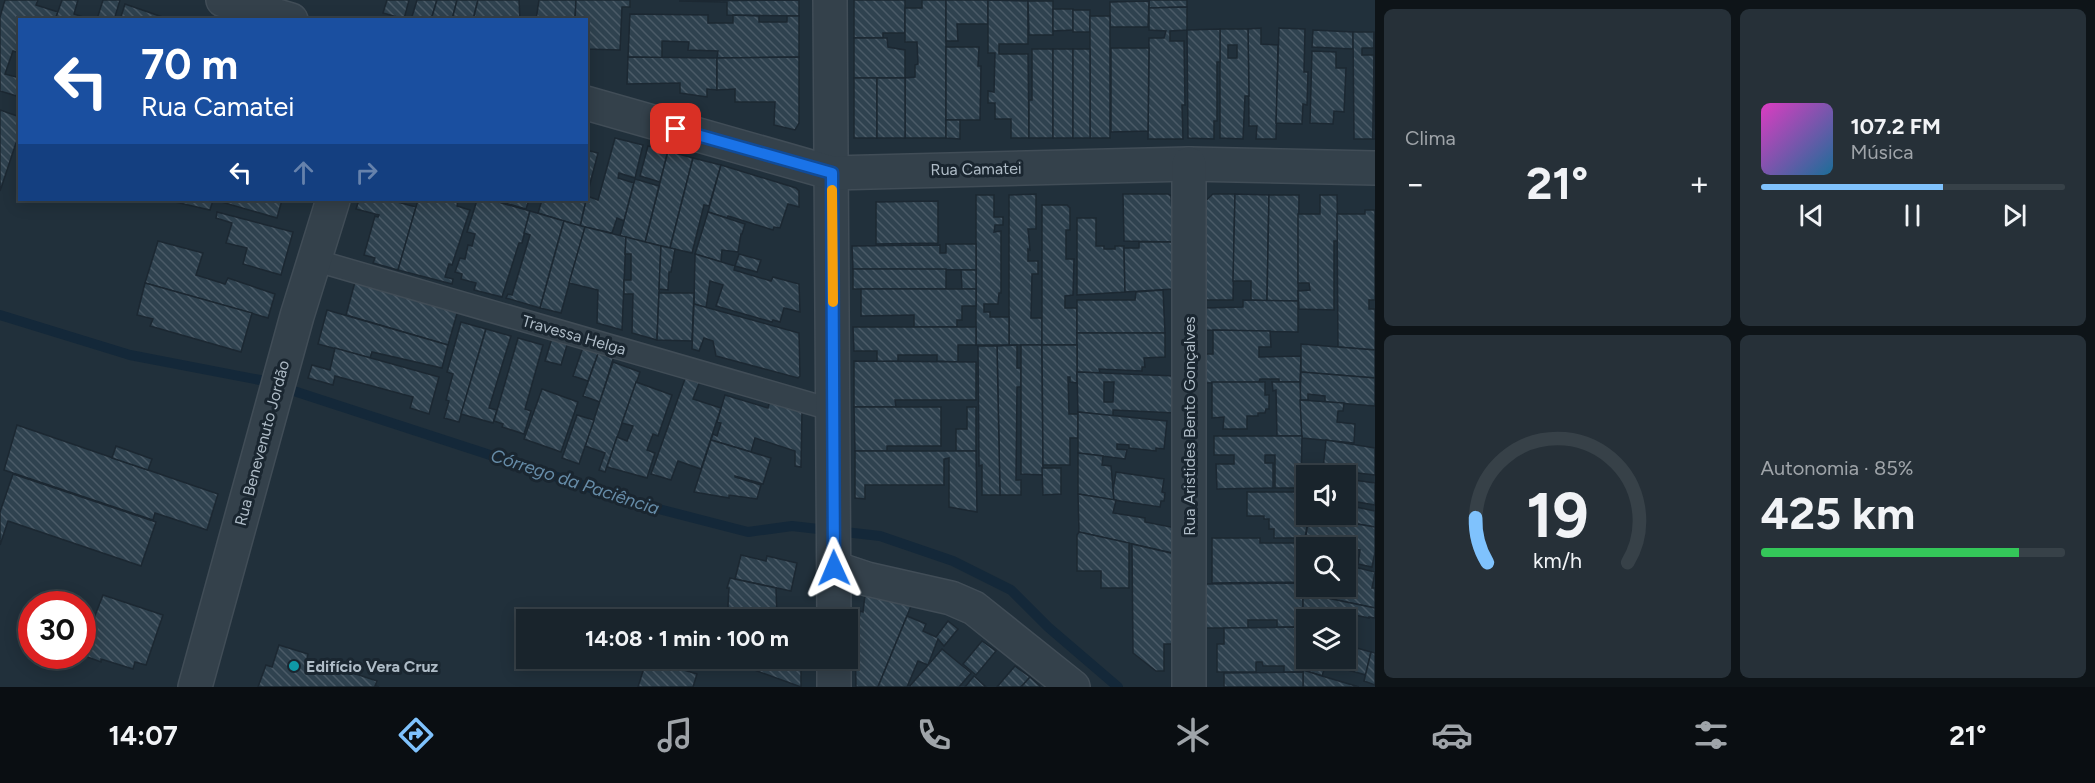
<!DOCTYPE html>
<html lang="pt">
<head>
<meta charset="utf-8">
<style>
	body { margin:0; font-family:Figtree,sans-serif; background:#263038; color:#f1f3f6; height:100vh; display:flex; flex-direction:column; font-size:22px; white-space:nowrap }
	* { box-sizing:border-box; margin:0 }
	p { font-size:20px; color:#9fa4a9 }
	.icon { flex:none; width:33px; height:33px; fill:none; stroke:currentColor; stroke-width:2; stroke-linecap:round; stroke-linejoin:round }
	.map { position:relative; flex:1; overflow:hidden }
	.sheet { display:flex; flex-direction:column; gap:9px; padding:9px; background:#0e1418; width:720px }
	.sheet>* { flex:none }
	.guide { position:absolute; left:18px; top:18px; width:570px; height:183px; border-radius:0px; box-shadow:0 3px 15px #0003,0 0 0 2px #374148; background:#1a4fa0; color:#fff; overflow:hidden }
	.tools { position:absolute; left:1296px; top:465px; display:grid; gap:12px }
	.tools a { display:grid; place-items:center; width:60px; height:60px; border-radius:0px; background:#19242c; box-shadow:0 3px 15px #0003,0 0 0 2px #374148; font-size:30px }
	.speed { position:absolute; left:18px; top:591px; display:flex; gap:12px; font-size:30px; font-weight:700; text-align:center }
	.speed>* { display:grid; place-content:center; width:78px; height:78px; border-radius:50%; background:#19242c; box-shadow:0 3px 15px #0003,0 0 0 2px #374148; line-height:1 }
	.speed .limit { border:9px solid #d22; background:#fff; color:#111 }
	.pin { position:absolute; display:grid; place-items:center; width:51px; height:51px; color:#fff; margin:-26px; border-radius:12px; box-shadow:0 3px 9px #0006 }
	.me { position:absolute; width:66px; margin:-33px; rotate:359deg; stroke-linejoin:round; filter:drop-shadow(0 0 4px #0008) }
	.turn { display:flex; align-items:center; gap:21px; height:126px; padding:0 24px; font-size:27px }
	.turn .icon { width:78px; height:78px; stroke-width:2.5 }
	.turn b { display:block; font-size:42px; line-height:51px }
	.lanes { display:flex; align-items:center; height:57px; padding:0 24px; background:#0003; justify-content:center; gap:30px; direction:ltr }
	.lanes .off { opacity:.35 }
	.big { font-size:45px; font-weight:700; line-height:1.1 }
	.sheet .widget { flex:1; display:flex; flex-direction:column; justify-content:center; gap:9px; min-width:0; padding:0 21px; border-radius:9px; background:#263038 }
	.sheet .dial { align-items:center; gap:0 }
	.dial svg { height:156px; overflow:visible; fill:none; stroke:#374148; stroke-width:7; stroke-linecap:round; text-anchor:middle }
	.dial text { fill:#f1f3f6; stroke:none }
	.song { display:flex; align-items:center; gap:18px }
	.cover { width:72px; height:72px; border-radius:9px; background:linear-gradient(135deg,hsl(310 70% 55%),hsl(200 70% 35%)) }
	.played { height:6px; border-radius:3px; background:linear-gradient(90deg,#7fc2fd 60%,#374148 60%) }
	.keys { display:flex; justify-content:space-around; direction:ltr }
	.heat { display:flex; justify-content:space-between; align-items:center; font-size:33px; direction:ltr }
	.charge { height:9px; border-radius:4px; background:linear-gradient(90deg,#34c759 85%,#374148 0) }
	.sheet .tiles { flex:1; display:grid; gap:9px; grid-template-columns:repeat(2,1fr) }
	.trip { position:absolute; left:516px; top:609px; width:342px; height:60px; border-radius:0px; background:#19242c; box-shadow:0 3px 15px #0003,0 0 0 2px #374148; font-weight:700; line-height:60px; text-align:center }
	.tab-bar { display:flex; height:96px; justify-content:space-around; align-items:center; background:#0a0e12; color:#9fa4a9 }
	.tab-bar .icon { width:42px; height:42px }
	.tab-bar .on { color:#7fc2fd }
	.tab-bar b { font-size:27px; color:#f1f3f6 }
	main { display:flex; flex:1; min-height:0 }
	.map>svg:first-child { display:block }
</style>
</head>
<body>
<main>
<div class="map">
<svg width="1375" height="687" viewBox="0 0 1375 687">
	<defs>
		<pattern id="building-back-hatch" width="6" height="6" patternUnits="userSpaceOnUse" patternTransform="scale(1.5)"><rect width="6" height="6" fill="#2f424f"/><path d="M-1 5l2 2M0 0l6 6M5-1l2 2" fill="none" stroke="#4b5b67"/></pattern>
	</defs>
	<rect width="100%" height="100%" fill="#21303b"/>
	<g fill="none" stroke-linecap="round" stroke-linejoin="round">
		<polyline stroke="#142839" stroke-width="10" points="0,315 130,355 260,380 643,505 748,532 792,526 880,536 953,561 1011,590 1048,627 1118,687"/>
	</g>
	<g fill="url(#building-back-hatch)" stroke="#1c2832" stroke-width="1.5" fill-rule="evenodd">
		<polygon points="5,0 38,0 36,5 58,12 55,20 20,20 20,53 13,51 5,74 20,78 20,97 0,91 0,17"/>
		<polygon points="62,0 78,0 74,14 83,17 82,20 55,20"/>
		<polygon points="103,0 120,0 114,20 97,19"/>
		<polygon points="387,0 409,0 404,19 383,13"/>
		<polygon points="417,0 437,0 431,20 411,20"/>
		<polygon points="437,0 457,0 452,20 431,20"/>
		<polygon points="457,0 478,0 473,20 452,20"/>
		<polygon points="478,0 519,0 520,20 473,20"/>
		<polygon points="539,0 576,0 575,20 536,20"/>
		<polygon points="576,0 630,0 630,7 622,7 620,50 586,49 586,20 575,20"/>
		<polygon points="799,0 799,16 727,15 727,2 679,1"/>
		<polygon points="854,0 905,0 905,33 883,33 883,38 854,38"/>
		<polygon points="922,0 946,0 946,138 905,138 905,78 915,77 915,65 918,64 917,42 905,42 905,8 922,8"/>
		<polygon points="946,0 988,0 988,24 957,24 958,41 946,41"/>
		<polygon points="988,0 1028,1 1028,44 999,44 999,54 1028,54 1029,138 1011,138 1011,119 995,119 995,103 988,103 988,91 994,92 995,53 988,53"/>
		<polygon points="1149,0 1187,0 1187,7 1149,8"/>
		<polygon points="1028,1 1053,1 1053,35 1029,35"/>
		<polygon points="1149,1 1148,27 1110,27 1110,2"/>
		<polygon points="125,4 171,20 120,20"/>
		<polygon points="1187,7 1187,30 1170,31 1170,41 1184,41 1185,105 1182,105 1183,139 1148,139 1149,38 1164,38 1166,31 1149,30 1149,8"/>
		<polygon points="1053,9 1073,9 1073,30 1053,31"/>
		<rect x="1073" y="10" width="17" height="22"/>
		<polygon points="630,14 708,15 708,23 733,23 733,15 759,16 759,22 787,22 787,16 799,16 799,57 717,58 718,51 688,50 689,42 662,41 662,58 628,57"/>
		<rect x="1090" y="16" width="20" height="122"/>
		<polygon points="1261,28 1261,44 1278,45 1276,139 1256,139 1257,126 1249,126 1248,29"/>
		<polygon points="1279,28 1305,29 1304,72 1308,72 1307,105 1303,104 1302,124 1276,123"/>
		<path d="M 1220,29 L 1248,29 L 1249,96 L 1245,96 L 1243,139 L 1220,138 ZM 1228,45 L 1237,45 L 1237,58 L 1228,58 Z"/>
		<polygon points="1220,29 1220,62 1217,62 1217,121 1214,121 1214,139 1188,138 1187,30"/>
		<polygon points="1313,30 1353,32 1353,49 1312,47"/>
		<polygon points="1353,32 1374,32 1374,48 1362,48 1362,55 1374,55 1373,139 1354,139"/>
		<polygon points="1374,32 1375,139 1373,139 1374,55"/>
		<polygon points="854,38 887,38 888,47 905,50 905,78 854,78"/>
		<polygon points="946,47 979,47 978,66 981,66 980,120 946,120"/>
		<polygon points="1111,48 1149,48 1148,131 1111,132"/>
		<polygon points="1032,49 1053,49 1053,138 1029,138 1029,100 1032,100"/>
		<rect x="1053" y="49" width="20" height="89"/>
		<rect x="1073" y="49" width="17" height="89"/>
		<polygon points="1312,51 1336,52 1336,68 1346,68 1344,112 1334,111 1333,124 1310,123"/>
		<polygon points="628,57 717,58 717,90 707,89 707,97 680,93 680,83 627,84"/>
		<polygon points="799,57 799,123 795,130 774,125 775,102 735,102 735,89 717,90 717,58"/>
		<rect x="854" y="78" width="23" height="60"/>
		<rect x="877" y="78" width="28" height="60"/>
		<polygon points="0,110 20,117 20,131 0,191"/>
		<polygon points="946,120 960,120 960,139 946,138"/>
		<polygon points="615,138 643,145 635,178 619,173 618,178 634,183 624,221 617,218 612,233 580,226 587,196 598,200"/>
		<polygon points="648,146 668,151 660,182 640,176"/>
		<polygon points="586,150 598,153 586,199"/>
		<polygon points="668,151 693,158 670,248 645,242"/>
		<polygon points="693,158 721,165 709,206 704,205 692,253 670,248"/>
		<polygon points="721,165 796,188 799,191 799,207 788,204 780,228 774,227 773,230 728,216 727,218 708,212"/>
		<polygon points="635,179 659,186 645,242 620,236"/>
		<polygon points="1036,194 1036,229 1028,229 1030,250 1028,249 1028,261 1038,261 1038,274 1032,274 1031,318 1042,318 1042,345 1009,345 1009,195"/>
		<polygon points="1123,194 1168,194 1171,196 1174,242 1124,241"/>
		<polygon points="1213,194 1235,194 1233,300 1203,300 1201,205"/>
		<polygon points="1235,194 1269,195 1267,301 1251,300 1251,281 1233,281"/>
		<polygon points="976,195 994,195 994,217 1003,217 1003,225 995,225 994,232 1001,231 1001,293 999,293 998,304 984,304 984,312 990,312 990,317 1009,317 1009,345 976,345"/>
		<polygon points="1269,195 1299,195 1298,301 1267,301"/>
		<polygon points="1320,195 1337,195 1338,241 1334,241 1334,310 1299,309 1298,291 1310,290 1309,283 1298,283 1298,214 1320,214"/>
		<polygon points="175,200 213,200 210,210 175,202"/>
		<polygon points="219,200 282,200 277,218 218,201"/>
		<polygon points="359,200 390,200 416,207 398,270 373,263 375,258 364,255 375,216 378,217 379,215 356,209"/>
		<polygon points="418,200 458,200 457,206 470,210 452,265 449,264 445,277 453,279 452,284 398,270"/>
		<polygon points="477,200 491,200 530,211 522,243 519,243 502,297 474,290 476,283 461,279 462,274 455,272 460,258 465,259 468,245 472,246 475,234 467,232"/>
		<polygon points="507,200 529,200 526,209 505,203"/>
		<polygon points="542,200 586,200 580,226 538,213"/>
		<polygon points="938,201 938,243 876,244 876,202"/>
		<polygon points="1042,205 1067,205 1070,208 1070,230 1066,230 1066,259 1074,259 1073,295 1065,296 1065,308 1077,308 1077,345 1042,345"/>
		<polygon points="1365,210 1375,210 1375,300 1369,300 1369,309 1375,309 1375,350 1338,347 1337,214 1365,214"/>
		<polygon points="530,211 564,221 540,308 506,298 508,294 512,295 530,235 524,233"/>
		<polygon points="217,212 293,232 281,275 243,264 247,248 226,243 232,223 216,218"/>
		<polygon points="708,212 745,224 742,234 741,234 738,252 722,250 721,262 695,254"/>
		<polygon points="1077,218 1096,218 1096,246 1104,246 1104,249 1115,249 1115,246 1124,246 1125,292 1077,295"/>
		<polygon points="564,221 585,227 561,313 540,308"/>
		<polygon points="585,227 626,237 622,330 597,323 598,290 569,283"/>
		<polygon points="626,237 661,246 657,340 632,333 633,294 624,294 624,280 631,280 631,254 625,254"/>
		<polygon points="158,241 203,253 196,275 225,284 228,278 275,294 268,318 145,283"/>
		<polygon points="1139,242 1174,242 1174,289 1125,292 1124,248 1139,248"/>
		<polygon points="946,244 976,244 976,270 853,269 852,246 940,245 940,253 946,253"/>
		<polygon points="661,246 675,249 671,272 669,272 668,290 659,289"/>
		<polygon points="695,254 735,266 734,270 771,281 773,277 799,284 800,312 784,308 780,322 773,320 772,322 716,306 723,285 710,281 706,308 694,304"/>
		<polygon points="739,254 761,260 757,272 735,266"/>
		<rect x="853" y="269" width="93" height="20"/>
		<polygon points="961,270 976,270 976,289 962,289"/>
		<polygon points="355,282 458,310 448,345 346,315"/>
		<polygon points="145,283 252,313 241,352 150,326 153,319 137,315"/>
		<polygon points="861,289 976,289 976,306 962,306 962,320 957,320 957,327 914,327 914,315 861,316"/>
		<polygon points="1163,290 1165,333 1077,333 1077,300 1135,300 1136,292"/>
		<polygon points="659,293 694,293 692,341 657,340"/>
		<polygon points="1243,300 1298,301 1298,332 1203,330 1203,308 1243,307"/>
		<polygon points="694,304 799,333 800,376 798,378 716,356 713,341 704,338 699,351 692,349"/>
		<polygon points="327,310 448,345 442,368 372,352 370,358 318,344"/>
		<polygon points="461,322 486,329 459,422 444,418 449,401 446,400 453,374 447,372"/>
		<polygon points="853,327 976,327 976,345 958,345 958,362 937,361 937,355 898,355 898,361 877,362 877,351 854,351"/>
		<polygon points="486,329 511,336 489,408 497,410 493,423 461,414"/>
		<polygon points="1213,330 1270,331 1271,347 1259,347 1259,357 1301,356 1300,382 1279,382 1279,379 1260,379 1259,382 1204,383 1203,354 1213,354"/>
		<polygon points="1077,333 1165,333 1165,357 1144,358 1145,367 1142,367 1142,371 1099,369 1100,373 1077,372"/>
		<polygon points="518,338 543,345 525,409 531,411 524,434 502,427 503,424 494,421"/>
		<polygon points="552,338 568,342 561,365 545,361"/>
		<polygon points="1301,344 1375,350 1375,378 1301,372"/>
		<polygon points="1017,345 1017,368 1021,368 1021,387 1017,387 1016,480 1021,480 1021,495 1000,495 997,346"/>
		<polygon points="1021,345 1042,345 1043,475 1021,474"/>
		<polygon points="1042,345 1077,345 1077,383 1070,382 1070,377 1068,377 1069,414 1078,414 1078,438 1070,438 1070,465 1043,465"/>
		<polygon points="978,346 997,346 1000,495 982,495 982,465 979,466"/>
		<polygon points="583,347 599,351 588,381 573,376"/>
		<polygon points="335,348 439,377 429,414 410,408 413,397 335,376 333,385 308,378 312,365 330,370"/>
		<polygon points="599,351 614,356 600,402 583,396"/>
		<polygon points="854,361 976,362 976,400 895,400 896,407 854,407"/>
		<polygon points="613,362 640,372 605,472 599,470 605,453 585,446"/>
		<path d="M 1077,372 L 1175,376 L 1176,413 L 1113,410 L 1113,416 L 1078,412 ZM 1104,382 L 1114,382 L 1113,402 L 1104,402 Z"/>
		<polygon points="1301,372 1375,378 1375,406 1325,402 1325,396 1308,394 1308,400 1300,400"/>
		<polygon points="686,376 700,381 693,399 721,408 701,469 678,461 671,480 651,474"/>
		<polygon points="636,382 672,395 658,436 653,434 647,450 655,453 647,478 607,467 617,437 627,441 633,426 622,423"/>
		<polygon points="1212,382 1265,382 1265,395 1269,395 1269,409 1266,409 1265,413 1258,413 1258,416 1247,416 1247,429 1223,429 1224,417 1212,418"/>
		<polygon points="1272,382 1300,382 1302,436 1277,436 1276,390 1273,391"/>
		<polygon points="542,389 578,402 561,452 524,439"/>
		<polygon points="725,395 768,408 770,400 802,410 801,467 795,466 795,451 755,438 751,452 711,440 713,434 717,436 721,423 717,422"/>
		<polygon points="1300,400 1344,403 1343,411 1338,411 1337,422 1355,424 1354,443 1302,438"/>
		<polygon points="854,407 941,407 941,446 887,446 887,451 855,451"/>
		<polygon points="967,407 976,407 976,451 956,451 956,429 967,429"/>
		<polygon points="1078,412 1167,421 1164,449 1156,448 1156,451 1129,448 1129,445 1117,444 1117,449 1127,450 1125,459 1078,453"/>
		<polygon points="577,415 594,420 579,464 562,458"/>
		<polygon points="17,425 218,494 207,530 155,513 153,520 4,470"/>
		<polygon points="1214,436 1302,436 1301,488 1275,488 1275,455 1265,455 1265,463 1273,463 1273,488 1217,489 1216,464 1234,464 1234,455 1214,455"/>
		<polygon points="711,440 771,458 763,484 735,476 735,477 761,485 757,499 729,495 729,498 694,492"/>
		<polygon points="1326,440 1375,448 1375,475 1323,469"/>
		<polygon points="116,446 152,459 148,470 112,458"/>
		<polygon points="855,451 976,451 977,512 949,507 949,458 944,459 944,485 865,485 865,499 855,498"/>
		<polygon points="1078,453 1103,456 1102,465 1111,466 1114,500 1078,494"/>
		<polygon points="1042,468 1061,468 1061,494 1043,495"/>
		<polygon points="1116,472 1164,479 1162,492 1165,493 1164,501 1161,501 1160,507 1114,500 1113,490"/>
		<polygon points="1301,472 1325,476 1306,476 1306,494 1300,492"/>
		<polygon points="13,474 156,522 141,566 8,521 0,545 0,512"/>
		<polygon points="1346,479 1375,483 1375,505 1346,500"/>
		<polygon points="1247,492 1300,492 1301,514 1309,516 1305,538 1274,538 1274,529 1269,529 1269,519 1264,519 1264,516 1247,516"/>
		<polygon points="1078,494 1116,500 1113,513 1145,518 1145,522 1176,528 1177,554 1079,532"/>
		<polygon points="1301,498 1306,498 1306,514 1346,514 1346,505 1375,511 1375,527 1301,514"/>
		<polygon points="1309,516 1375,527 1375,552 1372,567 1358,564 1360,550 1346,548 1328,545 1328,548 1306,548 1306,555 1303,554"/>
		<polygon points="1079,532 1129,543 1129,588 1101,588 1101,571 1077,571 1077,535"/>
		<polygon points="1212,538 1260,538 1260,543 1295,543 1295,582 1212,583"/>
		<polygon points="1132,544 1175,554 1177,644 1164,644 1164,671 1156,671 1133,653"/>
		<polygon points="1303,554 1306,555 1306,586 1346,586 1346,565 1375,572 1372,588 1375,588 1375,608 1303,593"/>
		<polygon points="741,555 766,561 767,556 797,563 791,591 735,579"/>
		<polygon points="730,578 776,588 777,620 729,620 728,605 729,588 727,588"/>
		<polygon points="1303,583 1303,627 1277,627 1277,620 1248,620 1248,628 1205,628 1205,584"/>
		<polygon points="1303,593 1375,608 1375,618 1369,617 1369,618 1335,611 1333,620 1306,620 1306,634 1303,633"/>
		<polygon points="103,595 163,615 146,665 135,662 133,669 101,659 101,662 82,655 82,649"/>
		<polygon points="865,595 911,606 878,687 856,687 855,639 857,640 860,611 863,612"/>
		<polygon points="907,616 926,624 923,631 936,637 948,621 958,629 944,646 938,639 928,665 918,661 907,687 878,687"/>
		<polygon points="1303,627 1303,672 1284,672 1284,666 1263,666 1262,662 1256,662 1256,672 1217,672 1217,644 1224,644 1224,628"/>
		<polygon points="1303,633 1306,634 1306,658 1346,658 1346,645 1371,652 1366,675 1326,664 1322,676 1303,670"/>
		<polygon points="982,641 996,651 976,675 963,664"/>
		<polygon points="279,645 308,654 306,663 319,667 320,662 377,681 375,686 379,687 258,687 266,665 272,667"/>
		<polygon points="942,649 971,673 959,687 909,687"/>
		<polygon points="1371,652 1375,653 1375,685 1364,681"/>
		<polygon points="647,658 680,658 677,668 697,674 693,687 638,687"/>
		<polygon points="734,658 801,659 801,687 735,663"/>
		<polygon points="1015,666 1030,677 1021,687 997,687"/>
		<polygon points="1303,670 1322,676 1359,687 1303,687"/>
		<polygon points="1303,672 1303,687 1224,687 1224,673"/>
		<polygon points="974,676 986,687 965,687"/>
		<polygon points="1030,677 1040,686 1040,687 1021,687"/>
	</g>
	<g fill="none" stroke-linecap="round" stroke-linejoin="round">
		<defs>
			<polyline id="service" points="314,260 833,410"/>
			<g id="minor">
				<polyline points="223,0 291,20"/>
				<polyline points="830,0 834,620"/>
				<polyline points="586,103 832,173 1189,164 1375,168"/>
				<polyline points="1189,164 1189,687"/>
				<polyline points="834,568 867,579 951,598 974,608 1073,687"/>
				<polyline points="834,658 834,687"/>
				<polyline points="195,687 297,316 333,200"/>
			</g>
		</defs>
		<use href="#service" stroke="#414d57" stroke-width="24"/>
		<use href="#minor" stroke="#414d57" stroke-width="36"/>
		<use href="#service" stroke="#34414b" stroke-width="21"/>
		<use href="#minor" stroke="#34414b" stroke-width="33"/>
	</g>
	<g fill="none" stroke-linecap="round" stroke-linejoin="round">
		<defs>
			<polyline id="route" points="676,129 832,173 834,568"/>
		</defs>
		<use href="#route" stroke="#114b97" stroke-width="15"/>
		<use href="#route" stroke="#1a73e8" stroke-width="10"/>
		<polyline stroke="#f59e0b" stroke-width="10" points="832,190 833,302"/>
	</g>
	<circle fill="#0f9aa8" stroke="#1a2630" stroke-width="2" cx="294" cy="666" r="6"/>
	<g text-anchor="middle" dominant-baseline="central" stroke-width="6" stroke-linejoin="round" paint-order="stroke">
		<g font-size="16" fill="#afbcc7" stroke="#1a2630">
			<text transform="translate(976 169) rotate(-1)">Rua Camatei</text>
			<text transform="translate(574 335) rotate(16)">Travessa Helga</text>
			<text transform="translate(1189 426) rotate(-90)">Rua Aristides Bento Gonçalves</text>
			<text transform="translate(262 443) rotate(-75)">Rua Benevenuto Jordão</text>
		</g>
		<g font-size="16" font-weight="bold" fill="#afbcc7" stroke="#1a2630" text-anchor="start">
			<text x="306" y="666">Edifício Vera Cruz</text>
		</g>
		<g font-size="18" font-style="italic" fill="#668ca8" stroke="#1a2630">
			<text transform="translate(575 482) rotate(18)">Córrego da Paciência</text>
		</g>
	</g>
</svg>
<div class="tools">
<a><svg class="icon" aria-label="sound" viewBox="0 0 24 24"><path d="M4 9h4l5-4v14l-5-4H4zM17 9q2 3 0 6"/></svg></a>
<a><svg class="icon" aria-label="search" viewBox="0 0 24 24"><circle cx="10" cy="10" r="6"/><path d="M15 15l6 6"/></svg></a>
<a><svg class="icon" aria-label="layers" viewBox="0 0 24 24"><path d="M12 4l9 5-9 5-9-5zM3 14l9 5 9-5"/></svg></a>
</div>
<div class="speed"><div class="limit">30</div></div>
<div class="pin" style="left:676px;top:129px;background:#d93025"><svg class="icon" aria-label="arrive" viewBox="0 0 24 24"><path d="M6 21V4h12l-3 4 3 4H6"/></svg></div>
<svg class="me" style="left:834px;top:568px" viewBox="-20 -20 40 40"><path d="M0-17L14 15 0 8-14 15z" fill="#1a73e8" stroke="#fff" stroke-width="4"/></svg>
<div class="trip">14:08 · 1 min · 100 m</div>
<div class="guide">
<div class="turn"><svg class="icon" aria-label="left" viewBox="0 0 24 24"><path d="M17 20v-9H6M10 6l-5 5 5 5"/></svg><div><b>70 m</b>Rua Camatei</div></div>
<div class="lanes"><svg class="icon" aria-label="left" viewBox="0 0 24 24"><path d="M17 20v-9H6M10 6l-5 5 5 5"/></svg><svg class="icon off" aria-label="ahead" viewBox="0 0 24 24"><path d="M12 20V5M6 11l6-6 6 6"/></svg><svg class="icon off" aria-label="right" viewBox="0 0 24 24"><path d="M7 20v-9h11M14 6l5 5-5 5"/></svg></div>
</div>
</div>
<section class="sheet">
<div class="tiles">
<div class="widget"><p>Clima</p>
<div class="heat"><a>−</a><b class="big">21°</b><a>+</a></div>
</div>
<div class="widget">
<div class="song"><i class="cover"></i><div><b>107.2 FM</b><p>Música</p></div></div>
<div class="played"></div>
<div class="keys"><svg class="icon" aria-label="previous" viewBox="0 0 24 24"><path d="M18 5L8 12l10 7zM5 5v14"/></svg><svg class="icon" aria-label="pause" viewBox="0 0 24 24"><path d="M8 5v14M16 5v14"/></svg><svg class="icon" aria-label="next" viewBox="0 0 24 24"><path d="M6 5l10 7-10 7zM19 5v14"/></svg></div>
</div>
<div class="widget dial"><svg viewBox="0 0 100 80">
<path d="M14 69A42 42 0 1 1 86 69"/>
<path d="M14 69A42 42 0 0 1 8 46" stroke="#7fc2fd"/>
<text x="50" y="56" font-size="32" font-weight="700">19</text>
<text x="50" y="72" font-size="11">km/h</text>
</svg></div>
<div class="widget"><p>Autonomia · 85%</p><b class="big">425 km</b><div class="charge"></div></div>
</div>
</section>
</main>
<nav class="tab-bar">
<b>14:07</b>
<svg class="icon on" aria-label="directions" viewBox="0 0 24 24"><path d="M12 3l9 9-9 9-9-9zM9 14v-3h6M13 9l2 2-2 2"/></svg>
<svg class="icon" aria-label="music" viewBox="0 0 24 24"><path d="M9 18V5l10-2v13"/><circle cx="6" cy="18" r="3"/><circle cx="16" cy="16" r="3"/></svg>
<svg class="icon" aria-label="phone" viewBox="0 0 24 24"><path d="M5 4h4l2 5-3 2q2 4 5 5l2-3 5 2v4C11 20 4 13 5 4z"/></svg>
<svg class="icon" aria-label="climate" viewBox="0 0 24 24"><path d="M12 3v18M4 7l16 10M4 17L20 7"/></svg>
<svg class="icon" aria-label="car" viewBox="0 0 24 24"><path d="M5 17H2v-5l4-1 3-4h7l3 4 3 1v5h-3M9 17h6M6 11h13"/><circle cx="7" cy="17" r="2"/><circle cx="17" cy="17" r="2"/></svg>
<svg class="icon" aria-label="filters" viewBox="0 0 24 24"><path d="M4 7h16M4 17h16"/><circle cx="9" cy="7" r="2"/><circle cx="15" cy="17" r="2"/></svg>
<b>21°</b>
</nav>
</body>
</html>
